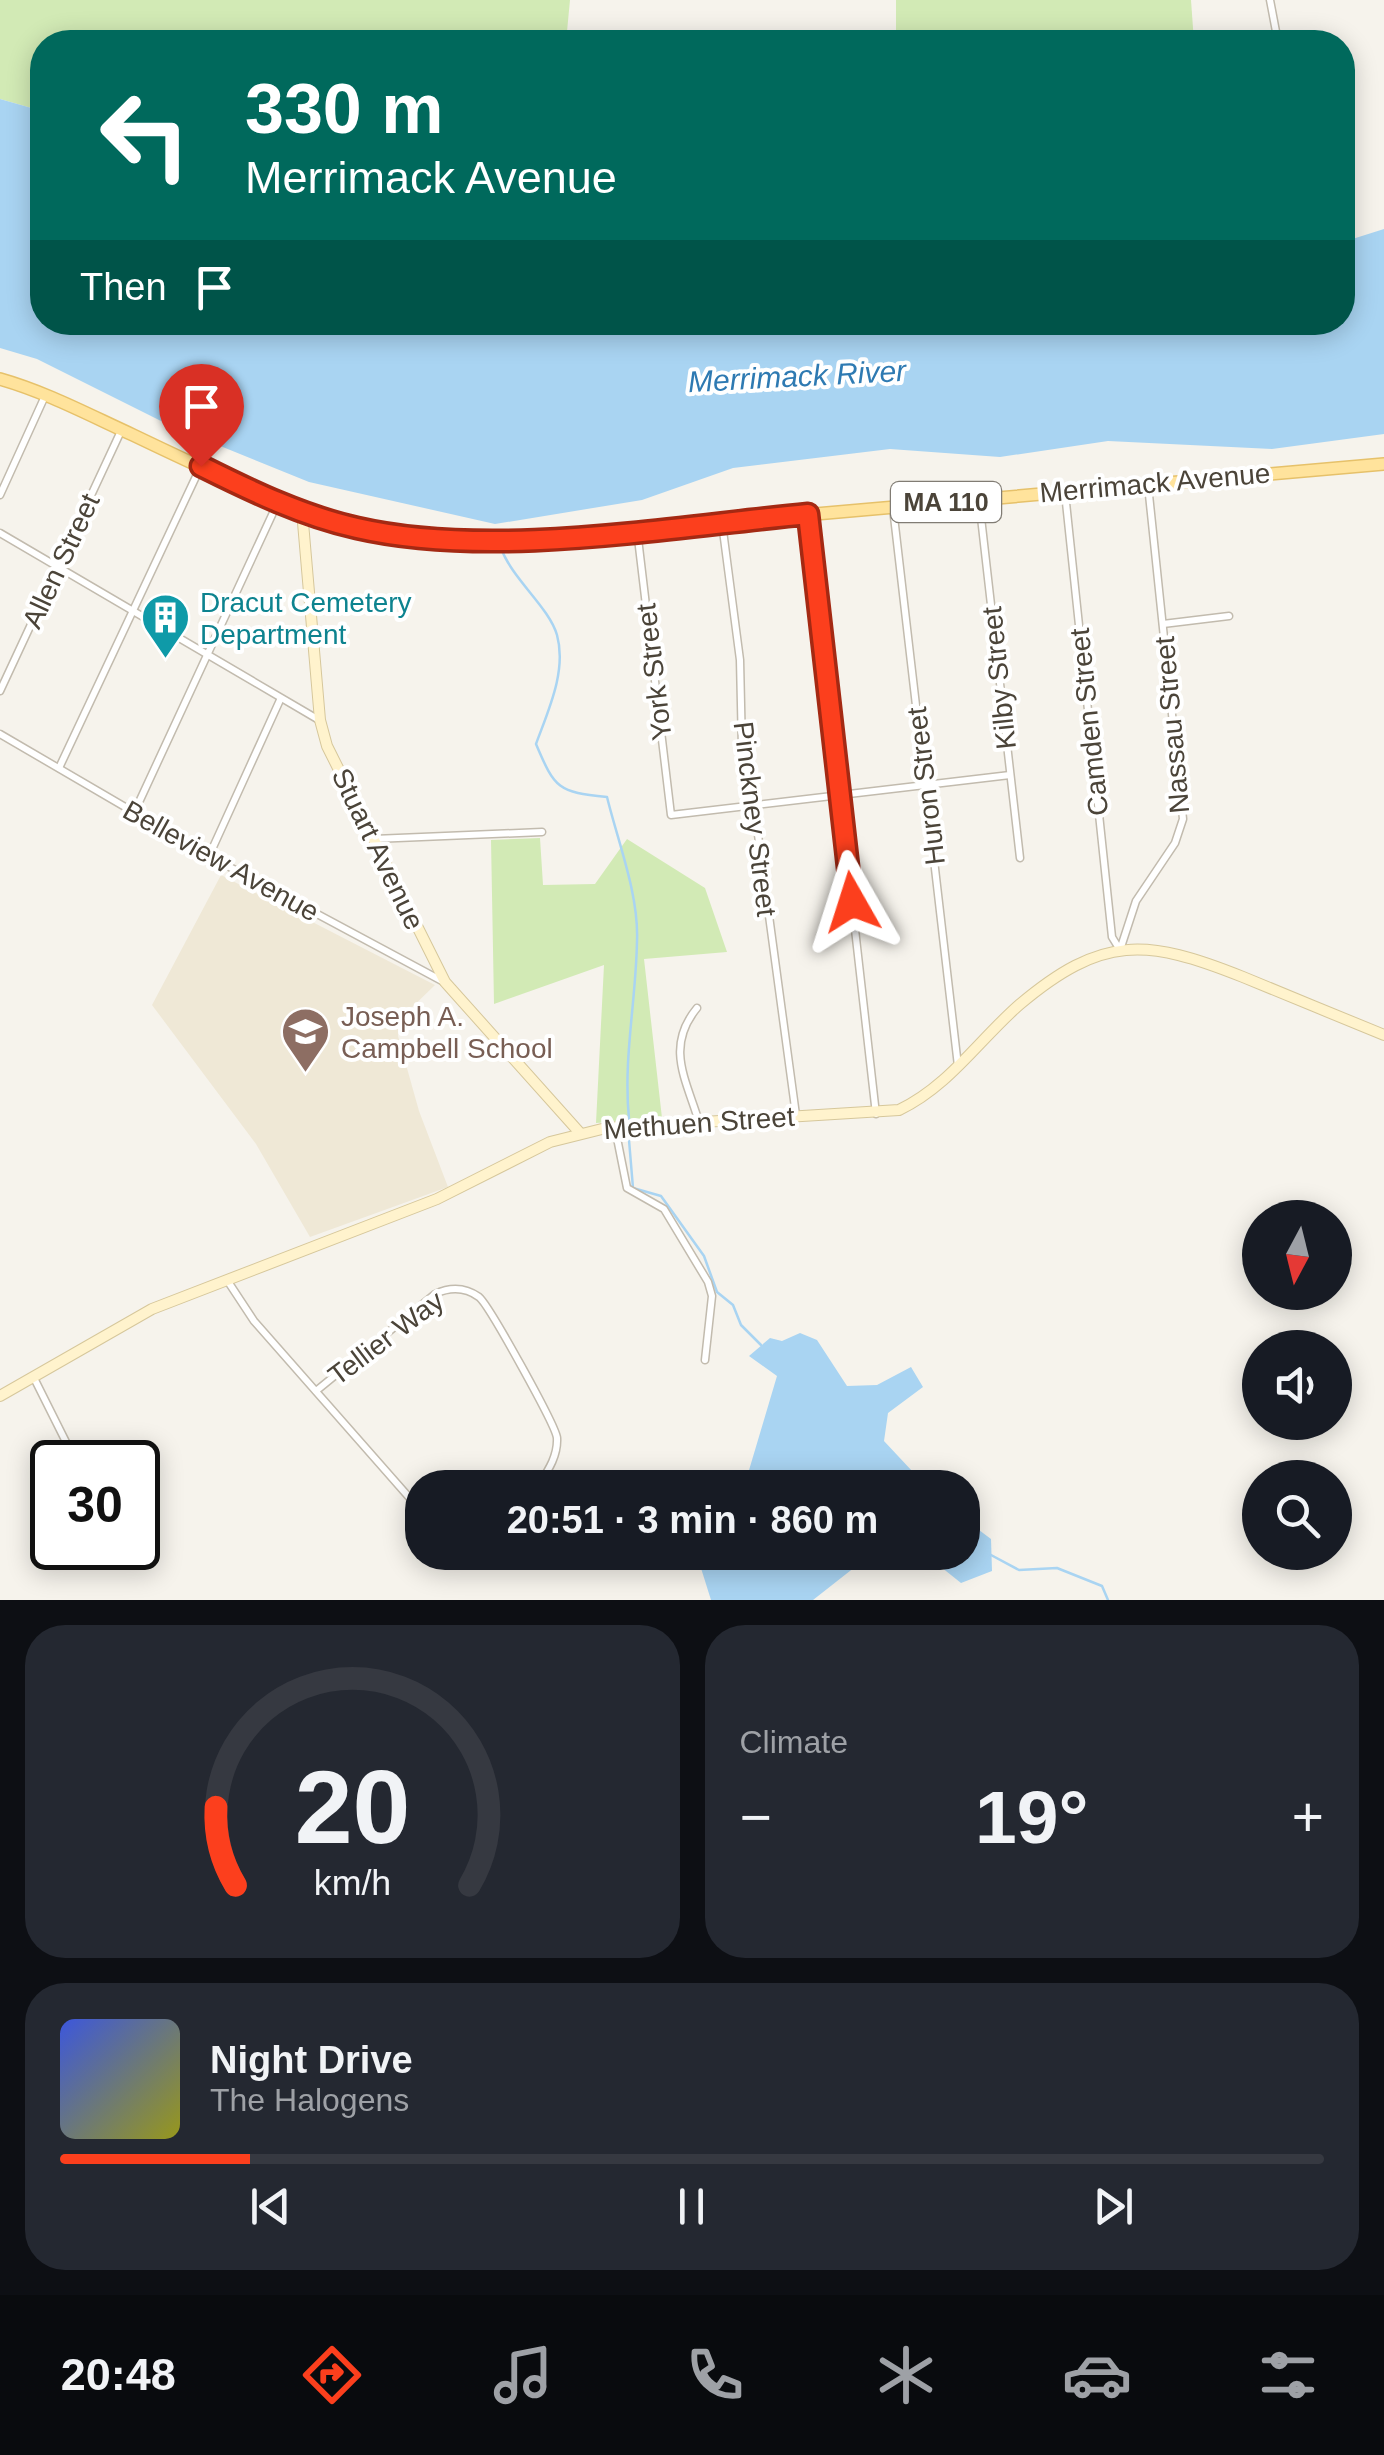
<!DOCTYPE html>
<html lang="en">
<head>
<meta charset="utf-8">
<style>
	body { margin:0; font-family:Helvetica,sans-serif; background:#242831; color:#f1f3f6; height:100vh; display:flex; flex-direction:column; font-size:38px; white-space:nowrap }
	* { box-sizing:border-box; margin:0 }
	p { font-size:32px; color:#9ea1a6 }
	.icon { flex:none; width:55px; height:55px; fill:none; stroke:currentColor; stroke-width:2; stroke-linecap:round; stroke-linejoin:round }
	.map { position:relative; height:1600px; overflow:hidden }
	.sheet { display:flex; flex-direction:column; gap:25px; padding:25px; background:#0d0f14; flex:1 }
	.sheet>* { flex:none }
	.top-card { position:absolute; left:30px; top:30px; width:1325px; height:305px; border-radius:40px; box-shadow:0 5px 25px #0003; background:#00695c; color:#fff; overflow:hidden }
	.needle { width:65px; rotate:187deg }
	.fabs { position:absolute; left:1242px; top:1200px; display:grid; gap:20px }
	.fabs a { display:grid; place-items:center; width:110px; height:110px; border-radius:50%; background:#171b24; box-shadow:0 5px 25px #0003; font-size:50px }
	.speed { position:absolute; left:30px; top:1440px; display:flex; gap:20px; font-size:50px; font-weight:700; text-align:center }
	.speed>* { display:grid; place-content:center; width:130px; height:130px; border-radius:50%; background:#171b24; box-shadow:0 5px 25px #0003; line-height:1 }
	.speed .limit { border:5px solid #111; border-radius:15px; background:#fff; color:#111 }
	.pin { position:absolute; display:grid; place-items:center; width:85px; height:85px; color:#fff; margin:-102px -42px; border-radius:50% 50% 50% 0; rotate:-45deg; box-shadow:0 0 10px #0007 }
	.pin .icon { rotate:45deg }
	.me { position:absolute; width:110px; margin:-55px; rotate:354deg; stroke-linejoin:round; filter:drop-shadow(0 0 8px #0008) }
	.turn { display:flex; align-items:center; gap:35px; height:210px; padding:0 50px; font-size:45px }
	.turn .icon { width:130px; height:130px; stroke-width:2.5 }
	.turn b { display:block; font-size:70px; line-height:85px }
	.then { display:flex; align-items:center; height:95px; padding:0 50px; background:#0003; gap:20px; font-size:38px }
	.big { font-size:75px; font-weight:700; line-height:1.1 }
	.sheet .tile { flex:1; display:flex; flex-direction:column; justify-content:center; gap:15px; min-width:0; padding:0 35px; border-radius:40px; background:#242831 }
	.sheet .dial { align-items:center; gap:0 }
	.dial svg { height:260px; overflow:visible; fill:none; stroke:#363941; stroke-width:7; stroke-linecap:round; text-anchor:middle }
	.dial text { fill:#f1f3f6; stroke:none }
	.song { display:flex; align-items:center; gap:30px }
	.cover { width:120px; height:120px; border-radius:15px; background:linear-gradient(135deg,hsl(230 70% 55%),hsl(60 70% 35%)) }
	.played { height:10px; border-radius:5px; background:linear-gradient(90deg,#fc3f1d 15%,#363941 15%) }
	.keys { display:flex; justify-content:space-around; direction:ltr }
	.heat { display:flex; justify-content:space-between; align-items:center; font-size:55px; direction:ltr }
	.sheet .tiles { flex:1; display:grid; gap:25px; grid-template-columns:1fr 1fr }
	.tile:last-child { grid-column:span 2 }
	.trip { position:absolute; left:405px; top:1470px; width:575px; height:100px; border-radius:40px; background:#171b24; box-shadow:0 5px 25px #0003; font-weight:700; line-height:100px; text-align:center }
	.tab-bar { display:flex; height:160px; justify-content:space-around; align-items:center; background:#090b0e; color:#9ea1a6 }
	.tab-bar .icon { width:70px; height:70px }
	.tab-bar .selected { color:#fc3f1d }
	.tab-bar b { font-size:45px; color:#f1f3f6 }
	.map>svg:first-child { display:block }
</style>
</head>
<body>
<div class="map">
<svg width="1384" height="1600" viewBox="0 0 1384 1600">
	<rect width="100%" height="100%" fill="#f6f3ec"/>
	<polygon fill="#efe8d6" points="221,875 435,985 399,1020 398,1036 419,1111 448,1187 310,1237 256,1144 152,1005"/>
	<g fill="#d2eab5">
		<polygon points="0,0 570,0 566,42 42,42 42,111 0,99"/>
		<polygon points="896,0 1191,0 1194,42 896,42"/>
		<polygon points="540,838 543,885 595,884 627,839 705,888 727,952 644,959 662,1118 596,1123 604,965 494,1004 491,840"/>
	</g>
	<g fill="#a9d4f2">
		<polygon points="0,99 42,111 42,322 1342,322 1343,242 1384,229 1384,434 1272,449 1108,441 1000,457 890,449 733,468 642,500 495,524 309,482 171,426 37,359 0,348"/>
		<polygon points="800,1333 817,1340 847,1386 877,1385 911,1367 923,1387 888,1413 884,1441 927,1487 744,1487 777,1376 749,1356 770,1338 782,1341"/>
		<polygon points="963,1518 991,1539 992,1571 961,1583 931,1559 869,1556 813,1600 711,1600 700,1565 707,1553 962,1552"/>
	</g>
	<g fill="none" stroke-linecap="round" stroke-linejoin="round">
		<g stroke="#a9d4f2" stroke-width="2.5">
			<path d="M 501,548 C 512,579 549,607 557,635 C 567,671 548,711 536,744 C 555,789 558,792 607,797 C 618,842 639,895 637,941 C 636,1002 623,1059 629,1119"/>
			<polyline points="629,1140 633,1188 661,1196 704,1256 717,1292 733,1305 741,1325 761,1345"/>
			<polyline points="991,1555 1019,1570 1057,1568 1102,1586 1108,1600"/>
		</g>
		<defs>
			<g id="street">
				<polyline points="1270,0 1278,42"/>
				<polyline points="1065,493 1112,937 1120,950"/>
				<polyline points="0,495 45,396"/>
				<polyline points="979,500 1020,858"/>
				<polyline points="893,508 958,1066"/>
				<polyline points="808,516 876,1114"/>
				<polyline points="722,523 740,660 742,749 754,805 796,1115"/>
				<polyline points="637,530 671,815 1010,775"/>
				<polyline points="0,533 319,720"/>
				<polyline points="1163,624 1229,616"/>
				<polyline points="0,691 121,431"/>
				<polyline points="0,734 209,856 444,982"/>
				<polyline points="59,768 200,468"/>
				<polyline points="134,813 278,502"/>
				<polyline points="374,839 542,832"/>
				<polyline points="209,856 280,700"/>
				<polyline points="1120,950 1136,901 1175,843 1183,819 1148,485"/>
				<path d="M 697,1008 C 665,1047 686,1079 699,1122"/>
				<polyline points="615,1128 627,1188 664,1209 708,1282 712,1296 705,1360"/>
				<polyline points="227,1280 254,1321 422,1512"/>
				<polyline points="34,1378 76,1462"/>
				<path d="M 316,1391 L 435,1294 C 450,1287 465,1287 479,1297 C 489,1305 556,1426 557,1438 C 558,1457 547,1472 537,1488"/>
			</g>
			<g id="secondary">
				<polyline points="302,511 320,720 327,746 445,982 580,1133"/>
				<path d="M 0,1396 L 152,1309 L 437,1199 L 550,1142 L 606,1128 L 899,1110 C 948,1087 979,1040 1019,1005 C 1102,935 1146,938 1243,977 C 1290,996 1337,1016 1384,1035"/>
			</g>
			<path id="primary" d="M 0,379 C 46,392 89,415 133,435 C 254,493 371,549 508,541 L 1384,464"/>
		</defs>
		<use href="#street" stroke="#c2bbae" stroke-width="9"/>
		<use href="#secondary" stroke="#d6c79b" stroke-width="12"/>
		<use href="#primary" stroke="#e6c16a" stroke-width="14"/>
		<use href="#street" stroke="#fff" stroke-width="6"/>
		<use href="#secondary" stroke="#fff3cd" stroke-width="10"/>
		<use href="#primary" stroke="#ffe39c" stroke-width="11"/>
	</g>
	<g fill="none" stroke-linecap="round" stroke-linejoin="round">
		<defs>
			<path id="route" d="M 201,466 C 251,491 303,516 357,528 C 492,559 670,527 808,514 L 852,902"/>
		</defs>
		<use href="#route" stroke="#a42913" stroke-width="25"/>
		<use href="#route" stroke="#fc3f1d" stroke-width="18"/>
	</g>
	<defs>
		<symbol id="building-pin" viewBox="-11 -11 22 30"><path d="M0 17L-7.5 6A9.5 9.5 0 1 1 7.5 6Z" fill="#0f9aa8" stroke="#fff"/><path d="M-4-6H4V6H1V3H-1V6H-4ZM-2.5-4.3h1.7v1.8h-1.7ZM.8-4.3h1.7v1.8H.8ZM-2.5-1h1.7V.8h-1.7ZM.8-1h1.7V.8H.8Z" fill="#fff"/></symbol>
		<symbol id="school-pin" viewBox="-11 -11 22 30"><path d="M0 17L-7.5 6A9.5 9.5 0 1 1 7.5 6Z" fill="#8d6e63" stroke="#fff"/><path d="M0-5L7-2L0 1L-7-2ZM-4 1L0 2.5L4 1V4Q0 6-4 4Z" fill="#fff"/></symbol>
	</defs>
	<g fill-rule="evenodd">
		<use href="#building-pin" x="138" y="590" width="55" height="75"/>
		<use href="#school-pin" x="278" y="1004" width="55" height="75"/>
	</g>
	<g text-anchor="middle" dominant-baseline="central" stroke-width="8" stroke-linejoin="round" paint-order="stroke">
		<rect fill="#fff" stroke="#817c74" stroke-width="2.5" x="891" y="482" width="110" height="40" rx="8"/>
		<g font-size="25" font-weight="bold" fill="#4b4439">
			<text x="946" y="502">MA 110</text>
		</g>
		<g font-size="28" fill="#4b4439" stroke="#fff">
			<text transform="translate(1155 483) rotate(-5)">Merrimack Avenue</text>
			<text transform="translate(61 561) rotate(-65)">Allen Street</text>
			<text transform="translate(654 672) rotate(-97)">York Street</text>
			<text transform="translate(999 678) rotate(-96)">Kilby Street</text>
			<text transform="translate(1089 722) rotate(-96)">Camden Street</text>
			<text transform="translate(1172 725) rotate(-95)">Nassau Street</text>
			<text transform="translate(926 786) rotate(-97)">Huron Street</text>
			<text transform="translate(755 819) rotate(83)">Pinckney Street</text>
			<text transform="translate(378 849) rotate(64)">Stuart Avenue</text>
			<text transform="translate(221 861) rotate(29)">Belleview Avenue</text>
			<text transform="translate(699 1123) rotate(-4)">Methuen Street</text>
			<text transform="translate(386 1338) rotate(-37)">Tellier Way</text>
		</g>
		<g font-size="28" fill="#0d838f" stroke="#fff" text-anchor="start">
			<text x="200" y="602">Dracut Cemetery<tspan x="200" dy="32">Department</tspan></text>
		</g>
		<g font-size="28" fill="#785e54" stroke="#fff" text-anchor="start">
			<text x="341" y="1016">Joseph A.<tspan x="341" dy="32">Campbell School</tspan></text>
		</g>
		<g font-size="30" font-style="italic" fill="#2e7ab2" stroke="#fff">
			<text transform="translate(797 376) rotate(-3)">Merrimack River</text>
		</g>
	</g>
</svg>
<div class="fabs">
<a><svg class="needle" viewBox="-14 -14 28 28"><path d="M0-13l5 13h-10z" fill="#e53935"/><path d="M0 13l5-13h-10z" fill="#9ea1a6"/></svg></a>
<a><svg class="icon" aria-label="sound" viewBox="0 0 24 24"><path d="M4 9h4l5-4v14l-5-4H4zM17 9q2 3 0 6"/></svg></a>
<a><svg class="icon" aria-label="search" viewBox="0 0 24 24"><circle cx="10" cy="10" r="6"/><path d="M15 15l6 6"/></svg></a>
</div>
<div class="speed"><div class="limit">30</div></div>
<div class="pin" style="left:201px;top:466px;background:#d93025"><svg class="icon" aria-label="arrive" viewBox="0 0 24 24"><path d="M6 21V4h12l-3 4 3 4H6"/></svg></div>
<svg class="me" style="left:852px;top:902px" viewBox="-20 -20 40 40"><path d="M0-17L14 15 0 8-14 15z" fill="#fc3f1d" stroke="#fff" stroke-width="4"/></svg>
<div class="trip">20:51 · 3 min · 860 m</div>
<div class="top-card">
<div class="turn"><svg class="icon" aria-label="left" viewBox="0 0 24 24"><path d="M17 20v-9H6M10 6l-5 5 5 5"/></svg><div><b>330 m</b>Merrimack Avenue</div></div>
<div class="then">Then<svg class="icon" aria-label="arrive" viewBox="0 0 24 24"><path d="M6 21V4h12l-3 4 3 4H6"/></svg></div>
</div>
</div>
<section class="sheet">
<div class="tiles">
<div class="tile dial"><svg viewBox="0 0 100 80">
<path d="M14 69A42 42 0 1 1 86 69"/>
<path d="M14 69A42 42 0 0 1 8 45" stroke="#fc3f1d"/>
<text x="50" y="56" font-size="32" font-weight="700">20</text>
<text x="50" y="72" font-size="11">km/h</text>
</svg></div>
<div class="tile"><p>Climate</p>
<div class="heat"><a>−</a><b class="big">19°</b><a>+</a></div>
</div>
<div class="tile">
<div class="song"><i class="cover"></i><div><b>Night Drive</b><p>The Halogens</p></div></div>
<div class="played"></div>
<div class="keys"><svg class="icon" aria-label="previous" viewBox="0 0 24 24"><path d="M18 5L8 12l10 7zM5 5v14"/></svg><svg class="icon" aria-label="pause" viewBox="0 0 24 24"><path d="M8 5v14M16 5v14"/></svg><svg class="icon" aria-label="next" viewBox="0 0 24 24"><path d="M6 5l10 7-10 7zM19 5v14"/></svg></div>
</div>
</div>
</section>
<nav class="tab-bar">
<b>20:48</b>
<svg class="icon selected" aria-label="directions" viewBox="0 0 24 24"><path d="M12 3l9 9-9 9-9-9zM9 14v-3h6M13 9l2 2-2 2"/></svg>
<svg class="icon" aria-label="music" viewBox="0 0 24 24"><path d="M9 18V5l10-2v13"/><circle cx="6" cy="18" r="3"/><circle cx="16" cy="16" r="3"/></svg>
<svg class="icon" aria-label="phone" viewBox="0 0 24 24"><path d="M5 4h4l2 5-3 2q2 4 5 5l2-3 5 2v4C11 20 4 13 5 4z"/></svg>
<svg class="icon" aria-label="climate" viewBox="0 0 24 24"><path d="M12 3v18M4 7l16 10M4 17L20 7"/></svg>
<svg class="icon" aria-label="car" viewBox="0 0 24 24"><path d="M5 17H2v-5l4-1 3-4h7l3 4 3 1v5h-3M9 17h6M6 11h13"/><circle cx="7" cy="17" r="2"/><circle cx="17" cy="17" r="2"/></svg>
<svg class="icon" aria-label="filters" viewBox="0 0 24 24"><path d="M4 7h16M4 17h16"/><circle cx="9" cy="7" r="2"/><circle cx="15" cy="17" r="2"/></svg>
</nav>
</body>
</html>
